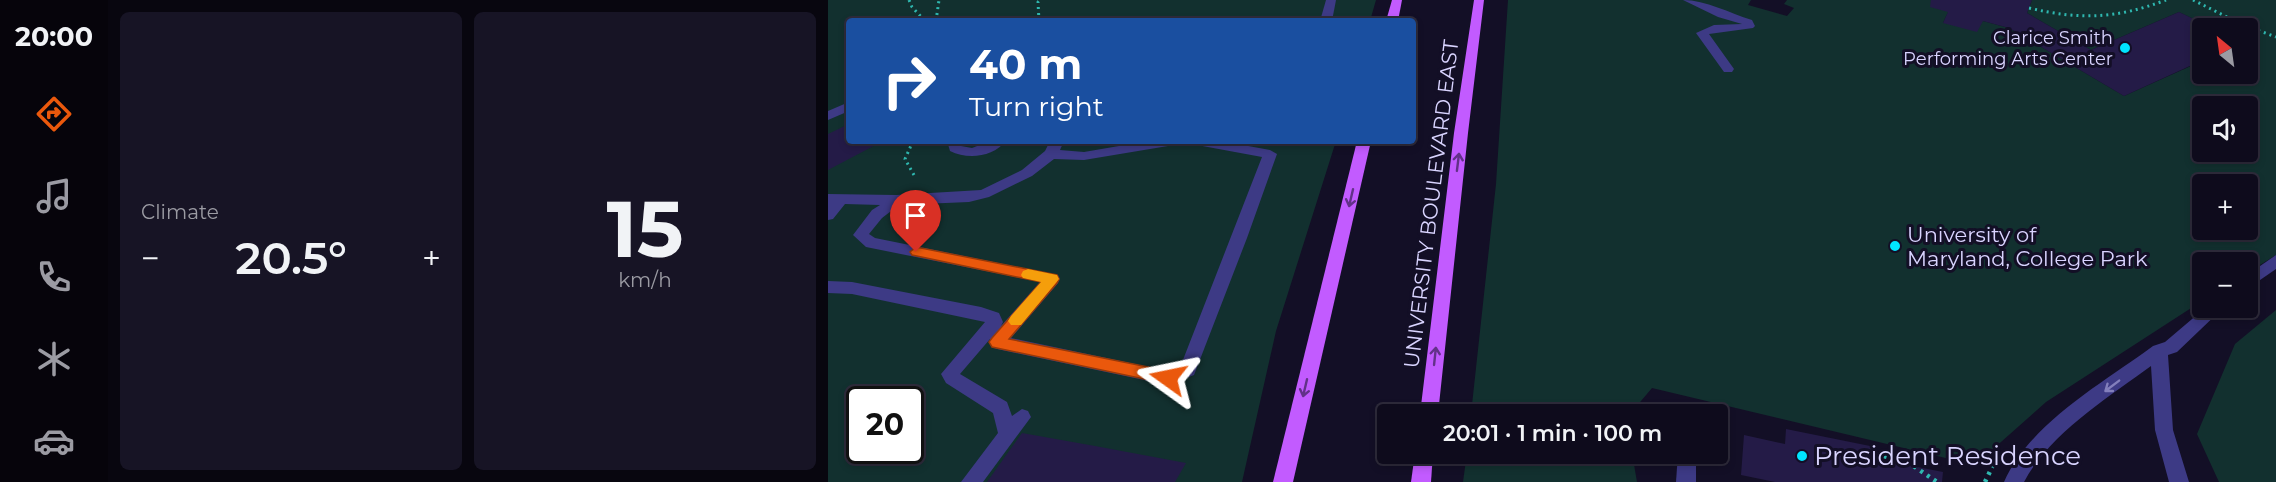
<!DOCTYPE html>
<html lang="en">
<head>
<meta charset="utf-8">
<style>
	body { margin:0; font-family:Montserrat,sans-serif; background:#171425; color:#f1f3f6; height:100vh; display:flex; flex-direction:column; font-size:22px; white-space:nowrap }
	* { box-sizing:border-box; margin:0 }
	p { font-size:20px; color:#9b9ba3 }
	.icon { flex:none; width:33px; height:33px; fill:none; stroke:currentColor; stroke-width:2; stroke-linecap:round; stroke-linejoin:round }
	.map { position:relative; flex:1; overflow:hidden }
	.details { display:flex; flex-direction:column; gap:12px; padding:12px; background:#08060f; width:720px }
	.details>* { flex:none }
	.banner { position:absolute; left:18px; top:18px; width:570px; height:126px; border-radius:6px; box-shadow:0 3px 9px #0003,0 0 0 2px #2e2b3b; background:#1a4fa0; color:#fff; overflow:hidden }
	.needle { width:39px; rotate:331deg }
	.buttons { position:absolute; left:1364px; top:18px; display:grid; gap:12px }
	.buttons a { display:grid; place-items:center; width:66px; height:66px; border-radius:6px; background:#0e0b1c; box-shadow:0 3px 9px #0003,0 0 0 2px #2e2b3b; font-size:30px }
	.speed { position:absolute; left:18px; top:386px; display:flex; gap:12px; font-size:30px; font-weight:700; text-align:center }
	.speed>* { display:grid; place-content:center; width:78px; height:78px; border-radius:50%; background:#0e0b1c; box-shadow:0 3px 9px #0003,0 0 0 2px #2e2b3b; line-height:1 }
	.speed .limit { border:3px solid #111; border-radius:9px; background:#fff; color:#111 }
	.pin { position:absolute; display:grid; place-items:center; width:51px; height:51px; color:#fff; margin:-62px -26px; border-radius:50% 50% 50% 0; rotate:-45deg; box-shadow:0 0 6px #0007 }
	.pin .icon { rotate:45deg }
	.me { position:absolute; width:66px; margin:-33px; rotate:282deg; stroke-linejoin:round; filter:drop-shadow(0 0 4px #0008) }
	.turn { display:flex; align-items:center; gap:21px; height:126px; padding:0 24px; font-size:27px }
	.turn .icon { width:78px; height:78px; stroke-width:2.5 }
	.turn b { display:block; font-size:42px; line-height:51px }
	.big { font-size:45px; font-weight:600; line-height:1.1 }
	.details .tile { flex:1; display:flex; flex-direction:column; justify-content:center; gap:9px; min-width:0; padding:0 21px; border-radius:9px; background:#171425 }
	.details .dial { align-items:center; gap:0 }
	.dial b { font-size:78px; line-height:1 }
	.heat { display:flex; justify-content:space-between; align-items:center; font-size:33px; direction:ltr }
	.details .tiles { flex:1; display:grid; gap:12px; grid-template-columns:repeat(2,1fr) }
	.trip { position:absolute; left:549px; top:404px; width:351px; height:60px; border-radius:6px; background:#0e0b1c; box-shadow:0 3px 9px #0003,0 0 0 2px #2e2b3b; font-weight:600; line-height:60px; text-align:center }
	main { display:flex; flex:1; min-height:0 }
	.tab-bar { display:flex; flex-direction:column; width:108px; justify-content:space-around; align-items:center; background:#06040b; color:#9b9ba3 }
	.tab-bar .icon { width:42px; height:42px }
	.tab-bar .selected { color:#ea580c }
	.tab-bar b { font-size:27px; color:#f1f3f6 }
	.map>svg:first-child { display:block }
</style>
</head>
<body>
<main>
<nav class="tab-bar">
<b>20:00</b>
<svg class="icon selected" aria-label="directions" viewBox="0 0 24 24"><path d="M12 3l9 9-9 9-9-9zM9 14v-3h6M13 9l2 2-2 2"/></svg>
<svg class="icon" aria-label="music" viewBox="0 0 24 24"><path d="M9 18V5l10-2v13"/><circle cx="6" cy="18" r="3"/><circle cx="16" cy="16" r="3"/></svg>
<svg class="icon" aria-label="phone" viewBox="0 0 24 24"><path d="M5 4h4l2 5-3 2q2 4 5 5l2-3 5 2v4C11 20 4 13 5 4z"/></svg>
<svg class="icon" aria-label="climate" viewBox="0 0 24 24"><path d="M12 3v18M4 7l16 10M4 17L20 7"/></svg>
<svg class="icon" aria-label="car" viewBox="0 0 24 24"><path d="M5 17H2v-5l4-1 3-4h7l3 4 3 1v5h-3M9 17h6M6 11h13"/><circle cx="7" cy="17" r="2"/><circle cx="17" cy="17" r="2"/></svg>
</nav>
<section class="details">
<div class="tiles">
<div class="tile"><p>Climate</p>
<div class="heat"><a>−</a><b class="big">20.5°</b><a>+</a></div>
</div>
<div class="tile dial"><b>15</b><p>km/h</p></div>
</div>
</section>
<div class="map">
<svg width="1448" height="482" viewBox="0 0 1448 482">
	<rect width="100%" height="100%" fill="#130f26"/>
	<g fill="#12302f" fill-rule="evenodd">
		<path d="M 0,0 L 548,0 L 542,21 L 21,21 L 21,141 L 508,141 L 448,331 L 414,482 L 0,482 ZM 32,399 L 82,399 L 82,450 L 32,450 Z"/>
		<path d="M 680,0 L 923,0 L 920,5 L 959,16 L 966,8 L 956,4 L 959,0 L 1126,0 L 1115,23 L 1155,21 L 1181,28 L 1296,96 L 1374,61 L 1374,74 L 1419,74 L 1419,28 L 1384,28 L 1351,12 L 1263,50 L 1199,13 L 1204,0 L 1448,0 L 1448,255 L 1419,273 L 1419,262 L 1374,262 L 1374,301 L 1218,402 L 1147,465 L 824,388 L 802,414 L 643,414 L 668,184 ZM 1374,106 L 1419,106 L 1419,152 L 1374,152 ZM 1374,184 L 1419,184 L 1419,230 L 1374,230 Z"/>
		<polygon points="1448,310 1448,482 1391,482 1369,434 1407,344"/>
		<polygon points="639,453 804,453 809,482 635,482"/>
	</g>
	<g fill="#241b47">
		<polygon points="1103,0 1204,0 1199,13 1263,50 1351,12 1374,23 1374,70 1364,65 1296,96 1181,28 1155,21 1149,32 1115,23 1120,12 1102,7"/>
		<polygon points="21,124 21,141 55,141 0,170 0,134"/>
		<polygon points="958,429 1047,447 1049,459 1115,472 1114,482 947,482 913,475 916,435 957,444"/>
		<polygon points="194,433 267,446 358,463 347,482 159,482"/>
	</g>
	<g fill="none" stroke-linecap="round" stroke-linejoin="round">
		<g stroke="#2fb8b0" stroke-width="3" stroke-dasharray="2 4" stroke-linecap="butt">
			<polyline points="81,0 84,7 97,21"/>
			<polyline points="1365,0 1413,24 1448,37"/>
			<path d="M 1201,8 C 1252,20 1288,19 1338,0"/>
			<polyline points="108,21 111,0"/>
			<polyline points="211,21 210,2 212,0"/>
			<polyline points="1378,25 1398,17"/>
			<polyline points="85,141 77,159 86,175"/>
		</g>
		<g stroke="#2fb8b0" stroke-width="4.5" stroke-dasharray="3 5" stroke-linecap="butt">
			<polyline points="1048,454 1081,463 1109,482"/>
			<polyline points="1157,482 1167,461 1176,453"/>
		</g>
		<g fill="#3d3a85" fill-rule="evenodd">
			<path d="M 855,0 C 878,0 901,13 924,20 L 927,26 L 925,28 L 881,34 L 906,69 L 904,72 L 896,72 L 868,33 L 886,25 L 914,24 L 890,17 Z"/>
			<polygon points="21,102 21,111 0,120 0,111"/>
			<path d="M 119,141 L 133,141 L 133,146 L 144,148 L 162,141 L 178,141 C 165,157 140,160 122,151 Z"/>
			<polygon points="222,141 236,141 232,150 256,152 320,141 353,141 346,145 256,160 226,159 204,176 161,197 141,202 71,205 54,218 41,234 47,238 230,275 232,279 230,283 183,338 340,371 353,365 434,157 369,145 362,141 393,141 442,150 449,154 419,238 366,375 340,385 169,349 163,347 162,339 132,374 179,402 184,416 194,409 200,411 203,417 155,482 133,482 170,433 165,413 118,383 113,374 157,322 24,294 0,293 0,281 24,282 153,307 171,313 175,322 173,326 212,282 38,247 25,235 44,210 52,205 17,204 5,219 0,220 0,194 68,195 153,190 194,170 217,151"/>
			<polygon points="850,453 868,453 868,482 848,482"/>
		</g>
		<g fill="#3d3a85" fill-rule="evenodd">
			<polygon points="498,0 508,0 504,21 492,21"/>
			<polygon points="1448,255 1448,269 1419,289 1419,275"/>
			<path d="M 1377,308 L 1395,308 L 1349,352 L 1340,355 L 1345,430 L 1361,482 L 1341,482 L 1327,430 L 1323,366 C 1281,397 1221,434 1196,482 L 1176,482 C 1202,423 1275,383 1325,346 L 1337,342 Z"/>
		</g>
		<g fill="#c25bff" fill-rule="evenodd">
			<polygon points="564,0 574,0 570,21 558,21"/>
			<polygon points="646,0 656,0 640,133 610,414 592,414 626,133"/>
			<polygon points="529,141 543,141 465,482 445,482"/>
			<polygon points="587,453 605,453 603,482 583,482"/>
		</g>
	</g>
	<defs><path id="oneway-shaft" d="M-6 0H5M1.5-3L5.5 0L1.5 3" fill="none" stroke-width="1.6" stroke-linecap="round" stroke-linejoin="round" transform="scale(1.5)"/></defs>
	<g stroke="#623188">
		<use href="#oneway-shaft" transform="translate(630 162) rotate(-83)"/>
		<use href="#oneway-shaft" transform="translate(523 198) rotate(103)"/>
		<use href="#oneway-shaft" transform="translate(607 356) rotate(-84)"/>
		<use href="#oneway-shaft" transform="translate(477 388) rotate(103)"/>
	</g>
	<use stroke="#837fbc" href="#oneway-shaft" transform="translate(1284 386) rotate(143)"/>
	<polygon fill="#ea580c" stroke="#983908" stroke-width="1.5" points="88,247 229,275 231,279 229,283 181,339 340,371 345,373 348,378 345,382 340,384 164,347 161,342 164,338 213,282 84,255 82,252"/>
	<polygon fill="#f59e0b" points="200,269 229,275 231,279 193,325 183,325 180,321 183,316 213,282 195,278 193,275 195,271"/>
	<g fill="#00e5ff" stroke="#130f26" stroke-width="2">
		<circle cx="1297" cy="48" r="6"/>
		<circle cx="1067" cy="246" r="6"/>
		<circle cx="974" cy="456" r="6"/>
	</g>
	<g text-anchor="middle" dominant-baseline="central" stroke-width="6" stroke-linejoin="round" paint-order="stroke">
		<g font-size="18" fill="#d9d4ff" stroke="#130f26" text-anchor="end">
			<text x="1285" y="38">Clarice Smith<tspan x="1285" dy="21">Performing Arts Center</tspan></text>
		</g>
		<g font-size="21" fill="#d9d4ff" stroke="#130f26">
			<text transform="translate(603 204) rotate(-83)">UNIVERSITY BOULEVARD EAST</text>
		</g>
		<g font-size="21" fill="#d9d4ff" stroke="#130f26" text-anchor="start">
			<text x="1079" y="234">University of<tspan x="1079" dy="24">Maryland, College Park</tspan></text>
		</g>
		<g font-size="26" fill="#d9d4ff" stroke="#130f26" text-anchor="start">
			<text x="986" y="456">President Residence</text>
		</g>
	</g>
</svg>
<div class="buttons">
<a><svg class="needle" viewBox="-14 -14 28 28"><path d="M0-13l5 13h-10z" fill="#e53935"/><path d="M0 13l5-13h-10z" fill="#9b9ba3"/></svg></a>
<a><svg class="icon" aria-label="sound" viewBox="0 0 24 24"><path d="M4 9h4l5-4v14l-5-4H4zM17 9q2 3 0 6"/></svg></a>
<a>+</a>
<a>−</a>
</div>
<div class="speed"><div class="limit">20</div></div>
<div class="pin" style="left:88px;top:252px;background:#d93025"><svg class="icon" aria-label="arrive" viewBox="0 0 24 24"><path d="M6 21V4h12l-3 4 3 4H6"/></svg></div>
<svg class="me" style="left:340px;top:378px" viewBox="-20 -20 40 40"><path d="M0-17L14 15 0 8-14 15z" fill="#ea580c" stroke="#fff" stroke-width="4"/></svg>
<div class="trip">20:01 · 1 min · 100 m</div>
<div class="banner">
<div class="turn"><svg class="icon" aria-label="right" viewBox="0 0 24 24"><path d="M7 20v-9h11M14 6l5 5-5 5"/></svg><div><b>40 m</b>Turn right</div></div>
</div>
</div>
</main>
</body>
</html>
